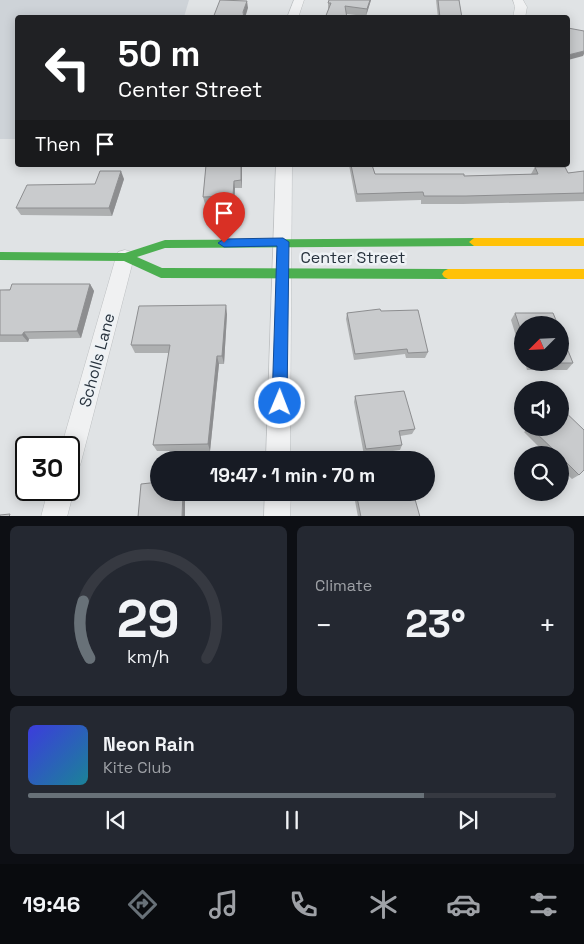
<!DOCTYPE html>
<html lang="en">
<head>
<meta charset="utf-8">
<style>
	body { margin:0; font-family:"Space Grotesk",sans-serif; background:#242831; color:#f1f3f6; height:100vh; display:flex; flex-direction:column; font-size:19px; white-space:nowrap }
	* { box-sizing:border-box; margin:0 }
	p { font-size:16px; color:#9ea1a6 }
	.icon { flex:none; width:28px; height:28px; fill:none; stroke:currentColor; stroke-width:2; stroke-linecap:round; stroke-linejoin:round }
	.map { position:relative; height:516px; overflow:hidden }
	.sheet { display:flex; flex-direction:column; gap:10px; padding:10px; background:#0d0f14; flex:1 }
	.sheet>* { flex:none }
	.top-card { position:absolute; left:15px; top:15px; width:555px; height:152px; border-radius:5px; box-shadow:0 2px 12px #0003; background:#202124; color:#fff; overflow:hidden }
	.needle { width:32px; rotate:246deg }
	.tools { position:absolute; left:514px; top:316px; display:grid; gap:10px }
	.tools a { display:grid; place-items:center; width:55px; height:55px; border-radius:50%; background:#171b24; box-shadow:0 2px 12px #0003; font-size:25px }
	.speed { position:absolute; left:15px; top:436px; display:flex; gap:10px; font-size:25px; font-weight:700; text-align:center }
	.speed>* { display:grid; place-content:center; width:65px; height:65px; border-radius:50%; background:#171b24; box-shadow:0 2px 12px #0003; line-height:1 }
	.speed .limit { border:2px solid #111; border-radius:8px; background:#fff; color:#111 }
	.pin { position:absolute; display:grid; place-items:center; width:42px; height:42px; color:#fff; margin:-51px -21px; border-radius:50% 50% 50% 0; rotate:-45deg; box-shadow:0 0 5px #0007 }
	.pin .icon { rotate:45deg }
	.me { position:absolute; width:55px; margin:-28px; rotate:1deg; stroke-linejoin:round; filter:drop-shadow(0 0 4px #0008) }
	.turn { display:flex; align-items:center; gap:18px; height:105px; padding:0 20px; font-size:22px }
	.turn .icon { width:65px; height:65px; stroke-width:2.5 }
	.turn b { display:block; font-size:35px; line-height:42px }
	.then { display:flex; align-items:center; height:48px; padding:0 20px; background:#0003; gap:10px; font-size:19px }
	.big { font-size:38px; font-weight:800; line-height:1.1 }
	.sheet .tile { flex:1; display:flex; flex-direction:column; justify-content:center; gap:8px; min-width:0; padding:0 18px; border-radius:8px; background:#242831 }
	.sheet .dial { align-items:center; gap:0 }
	.dial svg { height:130px; overflow:visible; fill:none; stroke:#363941; stroke-width:7; stroke-linecap:round; text-anchor:middle }
	.dial text { fill:#f1f3f6; stroke:none }
	.song { display:flex; align-items:center; gap:15px }
	.cover { width:60px; height:60px; border-radius:8px; background:linear-gradient(135deg,hsl(240 70% 55%),hsl(190 70% 35%)) }
	.played { height:5px; border-radius:2px; background:linear-gradient(90deg,#687178 75%,#363941 75%) }
	.keys { display:flex; justify-content:space-around; direction:ltr }
	.heat { display:flex; justify-content:space-between; align-items:center; font-size:28px; direction:ltr }
	.sheet .tiles { flex:1; display:grid; gap:10px; grid-template-columns:1fr 1fr }
	.tile:last-child { grid-column:span 2 }
	.trip { position:absolute; left:150px; top:451px; width:285px; height:50px; border-radius:25px; background:#171b24; box-shadow:0 2px 12px #0003; font-weight:800; line-height:50px; text-align:center }
	.dock { display:flex; height:80px; justify-content:space-around; align-items:center; background:#090b0e; color:#9ea1a6 }
	.dock .icon { width:35px; height:35px }
	.dock .current { color:#687178 }
	.dock b { font-size:22px; color:#f1f3f6 }
	.map>svg:first-child { display:block }
</style>
</head>
<body>
<div class="map">
<svg width="584" height="517" viewBox="0 0 584 517">
	<rect width="100%" height="100%" fill="#e0e3e5"/>
	<polygon fill="#ced3d8" points="0,0 189,0 184,17 18,18 17,139 0,139"/>
	<g fill="none" stroke-linecap="round" stroke-linejoin="round">
		<defs>
			<g id="street">
				<polygon points="294,0 304,0 298,18 287,18"/>
				<polygon points="513,0 523,0 527,7 525,18 513,18 515,7"/>
				<polygon points="276,165 292,165 290,460 266,460"/>
				<polygon points="125,250 132,252 134,257 81,462 78,471 69,474 69,448 61,448 116,257 118,252"/>
				<polygon points="69,480 74,490 67,517 41,517 48,490 69,490"/>
				<polygon points="265,492 291,492 290,517 264,517"/>
			</g>
		</defs>
		<use href="#street" stroke="#bec1c3" stroke-width="1"/>
		<use href="#street" fill="#f0f1f2" fill-rule="evenodd"/>
		<polygon fill="#4caf50" fill-rule="evenodd" points="474,238 479,242 474,246 165,248 137,257 162,268 448,269 452,271 454,274 452,277 448,279 161,278 124,261 0,260 0,252 125,253 165,240"/>
		<g fill="#ffc107" fill-rule="evenodd">
			<polygon points="474,238 584,238 584,246 474,246 469,242"/>
			<polygon points="448,269 584,269 584,279 448,279 444,277 442,274 444,271"/>
		</g>
	</g>
	<g fill="#adafb0">
		<polygon points="371,0 366,16 346,14 328,10 328,3"/>
		<polygon points="436,0 459,0 462,18 438,18"/>
		<polygon points="206,165 242,165 242,188 235,188 234,204 205,204 203,197"/>
		<polygon points="349,165 372,165 375,174 464,176 531,174 535,167 568,173 584,171 584,201 463,204 421,204 421,200 356,202"/>
		<polygon points="124,179 112,216 21,215 16,208 95,184"/>
		<polygon points="90,284 94,291 81,338 29,339 28,342 0,342 0,290"/>
		<polygon points="381,311 428,352 425,358 406,358 405,354 354,360 346,319 347,313"/>
		<polygon points="515,313 522,325 522,355 511,320"/>
		<polygon points="227,314 224,364 219,364 210,451 157,451 153,445 169,353 135,353 131,345"/>
		<polygon points="525,362 560,362 573,363 567,370 527,370"/>
		<polygon points="355,396 415,429 412,434 400,436 402,445 400,450 364,455 354,402"/>
		<polygon points="529,428 560,428 579,475 572,479 560,468 560,455 547,455 524,432"/>
		<polygon points="357,497 420,517 358,517 355,501"/>
	</g>
	<g fill="#8d8e90">
		<polygon points="370,0 371,0 366,16 367,9"/>
		<polygon points="247,1 248,8 245,18 243,12"/>
		<polygon points="584,51 584,54 583,56 568,60 568,55"/>
		<polygon points="241,165 242,165 242,188 241,180"/>
		<polygon points="121,171 124,179 112,216 109,208"/>
		<polygon points="234,181 235,188 234,204 233,196"/>
		<polygon points="90,284 94,291 81,338 77,331"/>
		<polygon points="226,305 227,314 224,364 222,356"/>
		<polygon points="24,332 29,339 28,342 22,335"/>
		<polygon points="217,356 219,364 210,451 208,444"/>
		<polygon points="183,492 185,492 185,517 182,517"/>
	</g>
	<g fill="#c9cbcd" stroke="#8d8e90">
		<polygon points="220,0 247,1 243,12 244,18 213,18"/>
		<polygon points="329,0 370,0 367,9 345,6 347,18 325,18 331,3 328,3"/>
		<polygon points="438,0 459,0 462,18 440,18"/>
		<polygon points="568,28 584,31 584,51 568,55"/>
		<polygon points="206,165 241,165 241,180 234,181 233,196 203,197"/>
		<polygon points="351,165 372,165 375,174 464,174 464,176 538,174 535,167 565,167 568,173 584,171 584,193 466,196 424,196 423,192 357,194"/>
		<polygon points="100,171 121,171 109,208 16,208 27,185 95,184"/>
		<polygon points="12,284 90,284 77,331 24,332 22,335 0,335 0,290 10,290"/>
		<polygon points="226,305 222,356 217,356 208,444 153,445 170,345 131,345 139,306"/>
		<polygon points="380,309 381,311 418,310 428,352 408,353 407,349 355,354 347,313"/>
		<polygon points="515,313 553,313 558,325 522,325 522,334"/>
		<polygon points="560,331 573,363 533,363 532,362 560,362"/>
		<polygon points="404,391 415,429 399,431 402,445 366,449 355,396"/>
		<polygon points="560,407 584,430 584,470 579,475 560,456 560,455 559,455 531,428 560,428"/>
		<polygon points="159,482 159,492 183,492 182,517 138,517 141,484"/>
		<polygon points="386,492 413,492 420,517 361,517 357,497"/>
		<polygon points="10,514 9,517 0,517 0,515"/>
	</g>
	<polygon fill="#1a73e8" stroke="#114b97" points="283,238 289,242 287,403 284,408 280,410 275,408 272,403 277,246 224,247 218,243 224,239"/>
	<g text-anchor="middle" dominant-baseline="central" stroke-width="5" stroke-linejoin="round" paint-order="stroke">
		<g font-size="16" fill="#28333e" stroke="#eef2f5">
			<text x="353" y="257">Center Street</text>
			<text transform="translate(97 360) rotate(-75)">Scholls Lane</text>
		</g>
	</g>
</svg>
<div class="tools">
<a><svg class="needle" viewBox="-14 -14 28 28"><path d="M0-13l5 13h-10z" fill="#e53935"/><path d="M0 13l5-13h-10z" fill="#9ea1a6"/></svg></a>
<a><svg class="icon" aria-label="sound" viewBox="0 0 24 24"><path d="M4 9h4l5-4v14l-5-4H4zM17 9q2 3 0 6"/></svg></a>
<a><svg class="icon" aria-label="search" viewBox="0 0 24 24"><circle cx="10" cy="10" r="6"/><path d="M15 15l6 6"/></svg></a>
</div>
<div class="speed"><div class="limit">30</div></div>
<div class="pin" style="left:224px;top:243px;background:#d93025"><svg class="icon" aria-label="arrive" viewBox="0 0 24 24"><path d="M6 21V4h12l-3 4 3 4H6"/></svg></div>
<svg class="me" style="left:280px;top:403px" viewBox="-20 -20 40 40"><circle r="17" fill="#1a73e8" stroke="#fff" stroke-width="3"/><path d="M0-11L8 9 0 5-8 9z" fill="#fff"/></svg>
<div class="trip">19:47 · 1 min · 70 m</div>
<div class="top-card">
<div class="turn"><svg class="icon" aria-label="left" viewBox="0 0 24 24"><path d="M17 20v-9H6M10 6l-5 5 5 5"/></svg><div><b>50 m</b>Center Street</div></div>
<div class="then">Then<svg class="icon" aria-label="arrive" viewBox="0 0 24 24"><path d="M6 21V4h12l-3 4 3 4H6"/></svg></div>
</div>
</div>
<section class="sheet">
<div class="tiles">
<div class="tile dial"><svg viewBox="0 0 100 80">
<path d="M14 69A42 42 0 1 1 86 69"/>
<path d="M14 69A42 42 0 0 1 10 34" stroke="#687178"/>
<text x="50" y="56" font-size="32" font-weight="700">29</text>
<text x="50" y="72" font-size="11">km/h</text>
</svg></div>
<div class="tile"><p>Climate</p>
<div class="heat"><a>−</a><b class="big">23°</b><a>+</a></div>
</div>
<div class="tile">
<div class="song"><i class="cover"></i><div><b>Neon Rain</b><p>Kite Club</p></div></div>
<div class="played"></div>
<div class="keys"><svg class="icon" aria-label="previous" viewBox="0 0 24 24"><path d="M18 5L8 12l10 7zM5 5v14"/></svg><svg class="icon" aria-label="pause" viewBox="0 0 24 24"><path d="M8 5v14M16 5v14"/></svg><svg class="icon" aria-label="next" viewBox="0 0 24 24"><path d="M6 5l10 7-10 7zM19 5v14"/></svg></div>
</div>
</div>
</section>
<nav class="dock">
<b>19:46</b>
<svg class="icon current" aria-label="directions" viewBox="0 0 24 24"><path d="M12 3l9 9-9 9-9-9zM9 14v-3h6M13 9l2 2-2 2"/></svg>
<svg class="icon" aria-label="music" viewBox="0 0 24 24"><path d="M9 18V5l10-2v13"/><circle cx="6" cy="18" r="3"/><circle cx="16" cy="16" r="3"/></svg>
<svg class="icon" aria-label="phone" viewBox="0 0 24 24"><path d="M5 4h4l2 5-3 2q2 4 5 5l2-3 5 2v4C11 20 4 13 5 4z"/></svg>
<svg class="icon" aria-label="climate" viewBox="0 0 24 24"><path d="M12 3v18M4 7l16 10M4 17L20 7"/></svg>
<svg class="icon" aria-label="car" viewBox="0 0 24 24"><path d="M5 17H2v-5l4-1 3-4h7l3 4 3 1v5h-3M9 17h6M6 11h13"/><circle cx="7" cy="17" r="2"/><circle cx="17" cy="17" r="2"/></svg>
<svg class="icon" aria-label="filters" viewBox="0 0 24 24"><path d="M4 7h16M4 17h16"/><circle cx="9" cy="7" r="2"/><circle cx="15" cy="17" r="2"/></svg>
</nav>
</body>
</html>
